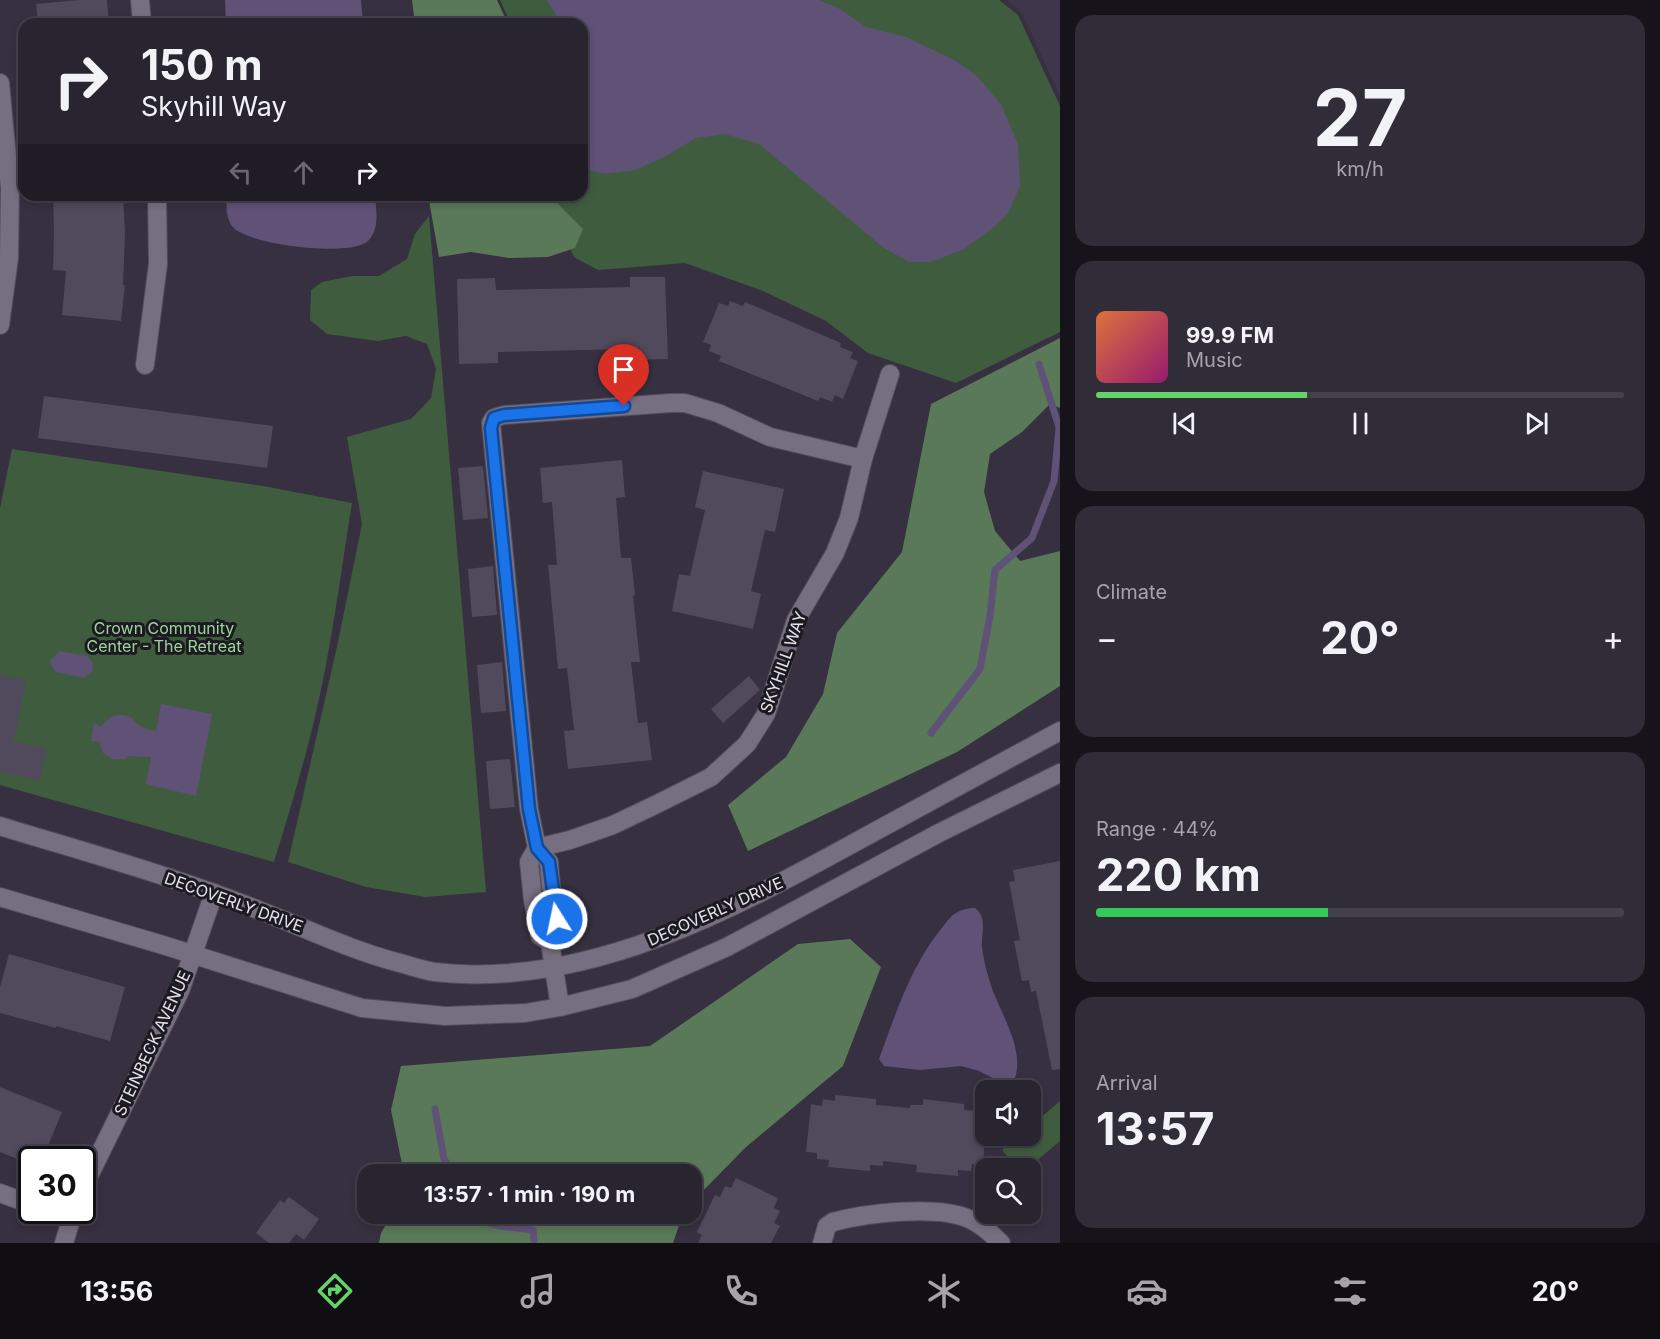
<!DOCTYPE html>
<html lang="en">
<head>
<meta charset="utf-8">
<style>
	body { margin:0; font-family:Inter,sans-serif; background:#302c38; color:#f1f3f6; height:100vh; display:flex; flex-direction:column; font-size:22px; white-space:nowrap }
	* { box-sizing:border-box; margin:0 }
	p { font-size:20px; color:#a5a4ab }
	.icon { flex:none; width:33px; height:33px; fill:none; stroke:currentColor; stroke-width:2; stroke-linecap:round; stroke-linejoin:round }
	.map { position:relative; flex:1; overflow:hidden }
	.side { display:flex; flex-direction:column; gap:15px; padding:15px; background:#16141a; width:600px }
	.side>* { flex:none }
	.banner { position:absolute; left:18px; top:18px; width:570px; height:183px; border-radius:18px; box-shadow:0 3px 9px #0003,0 0 0 2px #44414c; background:#282430; color:#f1f3f6; overflow:hidden }
	.controls { position:absolute; left:975px; top:1080px; display:grid; gap:12px }
	.controls a { display:grid; place-items:center; width:66px; height:66px; border-radius:12px; background:#282430; box-shadow:0 3px 9px #0003,0 0 0 2px #44414c; font-size:30px }
	.speed { position:absolute; left:18px; top:1146px; display:flex; gap:12px; font-size:30px; font-weight:700; text-align:center }
	.speed>* { display:grid; place-content:center; width:78px; height:78px; border-radius:50%; background:#282430; box-shadow:0 3px 9px #0003,0 0 0 2px #44414c; line-height:1 }
	.speed .limit { border:3px solid #111; border-radius:9px; background:#fff; color:#111 }
	.pin { position:absolute; display:grid; place-items:center; width:51px; height:51px; color:#fff; margin:-62px -26px; border-radius:50% 50% 50% 0; rotate:-45deg; box-shadow:0 0 6px #0007 }
	.pin .icon { rotate:45deg }
	.me { position:absolute; width:66px; margin:-33px; rotate:350deg; stroke-linejoin:round; filter:drop-shadow(0 0 4px #0008) }
	.turn { display:flex; align-items:center; gap:21px; height:126px; padding:0 24px; font-size:27px }
	.turn .icon { width:78px; height:78px; stroke-width:2.5 }
	.turn b { display:block; font-size:42px; line-height:51px }
	.lanes { display:flex; align-items:center; height:57px; padding:0 24px; background:#0003; justify-content:center; gap:30px; direction:ltr }
	.lanes .off { opacity:.35 }
	.big { font-size:45px; font-weight:700; line-height:1.1 }
	.side .tile { flex:1; display:flex; flex-direction:column; justify-content:center; gap:9px; min-width:0; padding:0 21px; border-radius:18px; background:#302c38 }
	.side .dial { align-items:center; gap:0 }
	.dial b { font-size:78px; line-height:1 }
	.song { display:flex; align-items:center; gap:18px }
	.cover { width:72px; height:72px; border-radius:9px; background:linear-gradient(135deg,hsl(20 70% 55%),hsl(320 70% 35%)) }
	.played { height:6px; border-radius:3px; background:linear-gradient(90deg,#64d468 40%,#44414c 40%) }
	.keys { display:flex; justify-content:space-around; direction:ltr }
	.heat { display:flex; justify-content:space-between; align-items:center; font-size:33px; direction:ltr }
	.charge { height:9px; border-radius:4px; background:linear-gradient(90deg,#34c759 44%,#44414c 0) }
	.trip { position:absolute; left:357px; top:1164px; width:345px; height:60px; border-radius:18px; background:#282430; box-shadow:0 3px 9px #0003,0 0 0 2px #44414c; font-weight:700; line-height:60px; text-align:center }
	.tabs { display:flex; height:96px; justify-content:space-around; align-items:center; background:#100e13; color:#a5a4ab }
	.tabs .icon { width:42px; height:42px }
	.tabs .current { color:#64d468 }
	.tabs b { font-size:27px; color:#f1f3f6 }
	main { display:flex; flex:1; min-height:0 }
	.map>svg:first-child { display:block }
</style>
</head>
<body>
<main>
<div class="map">
<svg width="1060" height="1243" viewBox="0 0 1060 1243">
	<rect width="100%" height="100%" fill="#363040"/>
	<polygon fill="#3f364c" points="1007,0 1060,0 1060,96 1022,13"/>
	<g fill="#405c3f">
		<polygon points="500,0 999,0 1018,15 1060,106 1060,332 956,383 868,353 826,321 763,291 685,263 598,270 574,257 545,195 582,195 582,24 511,24"/>
		<polygon points="429,216 486,892 425,897 366,887 288,862 338,642 362,524 347,437 411,419 431,398 436,369 427,344 406,336 378,341 327,334 310,320 311,290 322,282 352,276 379,276 407,259 415,234"/>
		<path d="M 12,449 L 263,486 L 352,503 C 340,577 331,652 313,725 C 302,771 288,816 274,862 L 0,785 L 0,508 Z"/>
		<polygon points="1060,1101 1060,1141 1028,1168 1018,1168 1002,1150 1019,1136 1030,1136 1031,1126"/>
	</g>
	<g fill="#597958">
		<polygon points="412,0 497,0 508,24 415,24"/>
		<polygon points="428,195 553,195 559,205 583,229 575,248 548,257 509,258 471,252 439,257"/>
		<polygon points="1060,338 1060,408 1050,404 1022,432 990,454 984,492 995,531 1020,561 1060,551 1060,686 957,752 748,851 728,805 786,757 823,694 837,633 902,552 931,404"/>
		<polygon points="850,939 881,967 843,1066 746,1147 692,1202 692,1174 404,1174 391,1110 401,1066 650,1046 798,944"/>
		<polygon points="392,1214 683,1214 673,1243 379,1243 381,1233"/>
	</g>
	<g fill="#605177">
		<polygon points="225,0 361,0 363,24 226,24"/>
		<polygon points="547,0 819,0 840,9 866,27 906,37 956,61 978,77 1001,104 1018,144 1020,186 1008,213 994,227 964,249 931,262 909,262 884,248 759,144 725,134 696,138 666,156 636,170 605,174 589,170 582,164 582,24 561,24"/>
		<path d="M 227,195 L 375,195 C 376,210 380,227 369,240 C 354,258 247,246 232,226 C 226,217 226,206 227,195 Z"/>
		<polygon points="60,651 87,656 93,663 92,672 84,678 56,672 51,665 51,660"/>
		<path d="M 161,704 L 212,714 L 196,796 L 146,784 L 151,757 L 128,756 L 125,759 L 112,759 L 103,753 L 99,741 L 91,741 L 94,723 L 101,727 C 110,715 120,711 133,719 L 134,722 L 146,729 L 156,731 Z"/>
		<path d="M 975,908 C 988,918 981,933 982,947 C 983,957 986,969 989,979 C 997,1009 1030,1054 1012,1084 L 1006,1085 L 979,1071 L 961,1066 L 920,1070 L 884,1066 L 879,1059 C 895,1015 911,966 941,929 C 945,924 949,918 953,915 C 960,910 967,908 975,908 Z"/>
	</g>
	<g fill="none" stroke-linecap="round" stroke-linejoin="round">
		<g stroke="#605177" stroke-width="7">
			<polyline points="931,733 980,669 990,616 995,570 1032,538 1054,481 1059,427 1039,364"/>
			<polyline points="435,1109 444,1159 454,1174"/>
			<polyline points="466,1214 466,1216 499,1226 533,1230 534,1243"/>
		</g>
	</g>
	<g fill="#514a5c">
		<polygon points="79,0 107,0 109,24 38,24 36,4"/>
		<polygon points="53,195 123,195 125,234 123,285 125,285 121,321 62,315 66,271 53,270 54,233"/>
		<polygon points="630,277 665,277 668,359 631,360 631,349 498,352 498,363 459,364 457,279 495,278 496,290 630,287"/>
		<polygon points="730,301 743,306 745,302 841,343 840,347 853,352 850,358 858,361 843,399 835,395 832,402 820,397 818,401 719,361 721,356 709,351 711,345 703,342 719,303 728,306"/>
		<polygon points="44,396 273,426 267,468 38,438"/>
		<polygon points="622,460 625,497 616,498 621,558 631,558 635,595 633,596 640,662 631,662 638,723 647,722 652,760 568,769 564,731 574,730 567,668 558,669 548,565 557,565 552,502 543,503 540,468"/>
		<polygon points="483,466 488,518 463,520 458,468"/>
		<polygon points="703,471 784,489 775,532 765,530 751,591 761,594 753,629 672,611 679,574 690,576 705,510 695,507"/>
		<polygon points="493,566 497,615 472,617 468,569"/>
		<polygon points="502,662 506,711 481,713 477,665"/>
		<polygon points="0,675 26,680 14,742 46,748 40,780 0,772"/>
		<polygon points="749,676 760,690 723,723 711,709"/>
		<polygon points="510,759 515,807 490,809 486,761"/>
		<polygon points="1060,861 1060,1069 1052,1070 1036,991 1031,992 1029,980 1022,981 1014,941 1020,940 1009,882 1015,881 1013,870"/>
		<polygon points="9,954 125,987 110,1041 56,1026 56,1028 0,1013 0,987"/>
		<polygon points="0,1087 62,1112 42,1160 32,1160 32,1165 0,1152"/>
		<polygon points="835,1095 876,1099 876,1105 910,1108 910,1105 923,1105 923,1099 964,1104 964,1110 976,1111 976,1117 986,1118 983,1165 972,1164 971,1171 958,1170 958,1176 916,1172 917,1165 883,1161 883,1166 870,1165 870,1171 828,1167 829,1160 817,1159 817,1153 806,1152 811,1104 822,1106 823,1099 835,1101"/>
		<polygon points="736,1178 778,1198 774,1208 780,1211 774,1223 780,1226 771,1243 698,1243 702,1235 697,1232 715,1195 720,1197 725,1186 731,1188"/>
		<polygon points="289,1197 319,1219 304,1240 296,1234 289,1243 269,1243 256,1233 280,1200 284,1203"/>
	</g>
	<g fill="none" stroke-linecap="round" stroke-linejoin="round">
		<defs>
			<g id="minor">
				<polyline points="140,0 142,24"/>
				<polyline points="0,83 10,188 9,258 0,325"/>
				<polyline points="145,365 158,264 157,195"/>
				<path d="M 0,826 C 88,853 176,877 261,911 C 307,929 353,951 400,963 C 411,966 423,970 434,972 C 591,990 741,905 874,832 C 936,799 998,765 1060,731"/>
				<polyline points="0,897 163,945 362,1008 445,1016 525,1013 560,1007 632,989 727,947 939,833 1060,773"/>
				<polyline points="550,942 560,933 551,887 549,862 537,848 529,809 491,423 494,418 504,415 671,403 685,403 718,413 770,437 863,459"/>
				<polyline points="560,1007 550,942 540,936 533,900 529,862 537,848 570,840 613,825 657,804 711,777 747,744 766,714 796,620 835,553 849,518 863,459 890,374"/>
				<polyline points="82,1190 180,991 214,893"/>
				<polyline points="0,1193 32,1205"/>
				<polyline points="46,1210 70,1219"/>
				<polyline points="64,1243 74,1210"/>
				<path d="M 822,1243 L 827,1226 L 833,1222 C 866,1213 935,1205 967,1218 C 979,1223 992,1234 1001,1243"/>
			</g>
		</defs>
		<use href="#minor" stroke="#524d5a" stroke-width="20"/>
		<use href="#minor" stroke="#766f81" stroke-width="18"/>
	</g>
	<g fill="none" stroke-linecap="round" stroke-linejoin="round">
		<defs>
			<polyline id="route" points="557,919 549,862 537,848 529,809 491,428 494,418 504,415 624,406"/>
		</defs>
		<use href="#route" stroke="#114b97" stroke-width="15"/>
		<use href="#route" stroke="#1a73e8" stroke-width="10"/>
	</g>
	<g text-anchor="middle" dominant-baseline="central" stroke-width="6" stroke-linejoin="round" paint-order="stroke">
		<g font-size="16" fill="#9ed39d" stroke="#1c1a21">
			<text x="164" y="628">Crown Community<tspan x="164" dy="18">Center - The Retreat</tspan></text>
		</g>
		<g font-size="16" fill="#e5e2ec" stroke="#1c1a21">
			<text transform="translate(783 662) rotate(-70)">SKYHILL WAY</text>
			<text transform="translate(234 902) rotate(20)">DECOVERLY DRIVE</text>
			<text transform="translate(715 911) rotate(-24)">DECOVERLY DRIVE</text>
			<text transform="translate(152 1043) rotate(-65)">STEINBECK AVENUE</text>
		</g>
	</g>
</svg>
<div class="controls">
<a><svg class="icon" aria-label="sound" viewBox="0 0 24 24"><path d="M4 9h4l5-4v14l-5-4H4zM17 9q2 3 0 6"/></svg></a>
<a><svg class="icon" aria-label="search" viewBox="0 0 24 24"><circle cx="10" cy="10" r="6"/><path d="M15 15l6 6"/></svg></a>
</div>
<div class="speed"><div class="limit">30</div></div>
<div class="pin" style="left:624px;top:406px;background:#d93025"><svg class="icon" aria-label="arrive" viewBox="0 0 24 24"><path d="M6 21V4h12l-3 4 3 4H6"/></svg></div>
<svg class="me" style="left:557px;top:919px" viewBox="-20 -20 40 40"><circle r="17" fill="#1a73e8" stroke="#fff" stroke-width="3"/><path d="M0-11L8 9 0 5-8 9z" fill="#fff"/></svg>
<div class="trip">13:57 · 1 min · 190 m</div>
<div class="banner">
<div class="turn"><svg class="icon" aria-label="right" viewBox="0 0 24 24"><path d="M7 20v-9h11M14 6l5 5-5 5"/></svg><div><b>150 m</b>Skyhill Way</div></div>
<div class="lanes"><svg class="icon off" aria-label="left" viewBox="0 0 24 24"><path d="M17 20v-9H6M10 6l-5 5 5 5"/></svg><svg class="icon off" aria-label="ahead" viewBox="0 0 24 24"><path d="M12 20V5M6 11l6-6 6 6"/></svg><svg class="icon" aria-label="right" viewBox="0 0 24 24"><path d="M7 20v-9h11M14 6l5 5-5 5"/></svg></div>
</div>
</div>
<section class="side">
<div class="tile dial"><b>27</b><p>km/h</p></div>
<div class="tile">
<div class="song"><i class="cover"></i><div><b>99.9 FM</b><p>Music</p></div></div>
<div class="played"></div>
<div class="keys"><svg class="icon" aria-label="previous" viewBox="0 0 24 24"><path d="M18 5L8 12l10 7zM5 5v14"/></svg><svg class="icon" aria-label="pause" viewBox="0 0 24 24"><path d="M8 5v14M16 5v14"/></svg><svg class="icon" aria-label="next" viewBox="0 0 24 24"><path d="M6 5l10 7-10 7zM19 5v14"/></svg></div>
</div>
<div class="tile"><p>Climate</p>
<div class="heat"><a>−</a><b class="big">20°</b><a>+</a></div>
</div>
<div class="tile"><p>Range · 44%</p><b class="big">220 km</b><div class="charge"></div></div>
<div class="tile"><p>Arrival</p><b class="big">13:57</b></div>
</section>
</main>
<nav class="tabs">
<b>13:56</b>
<svg class="icon current" aria-label="directions" viewBox="0 0 24 24"><path d="M12 3l9 9-9 9-9-9zM9 14v-3h6M13 9l2 2-2 2"/></svg>
<svg class="icon" aria-label="music" viewBox="0 0 24 24"><path d="M9 18V5l10-2v13"/><circle cx="6" cy="18" r="3"/><circle cx="16" cy="16" r="3"/></svg>
<svg class="icon" aria-label="phone" viewBox="0 0 24 24"><path d="M5 4h4l2 5-3 2q2 4 5 5l2-3 5 2v4C11 20 4 13 5 4z"/></svg>
<svg class="icon" aria-label="climate" viewBox="0 0 24 24"><path d="M12 3v18M4 7l16 10M4 17L20 7"/></svg>
<svg class="icon" aria-label="car" viewBox="0 0 24 24"><path d="M5 17H2v-5l4-1 3-4h7l3 4 3 1v5h-3M9 17h6M6 11h13"/><circle cx="7" cy="17" r="2"/><circle cx="17" cy="17" r="2"/></svg>
<svg class="icon" aria-label="filters" viewBox="0 0 24 24"><path d="M4 7h16M4 17h16"/><circle cx="9" cy="7" r="2"/><circle cx="15" cy="17" r="2"/></svg>
<b>20°</b>
</nav>
</body>
</html>
